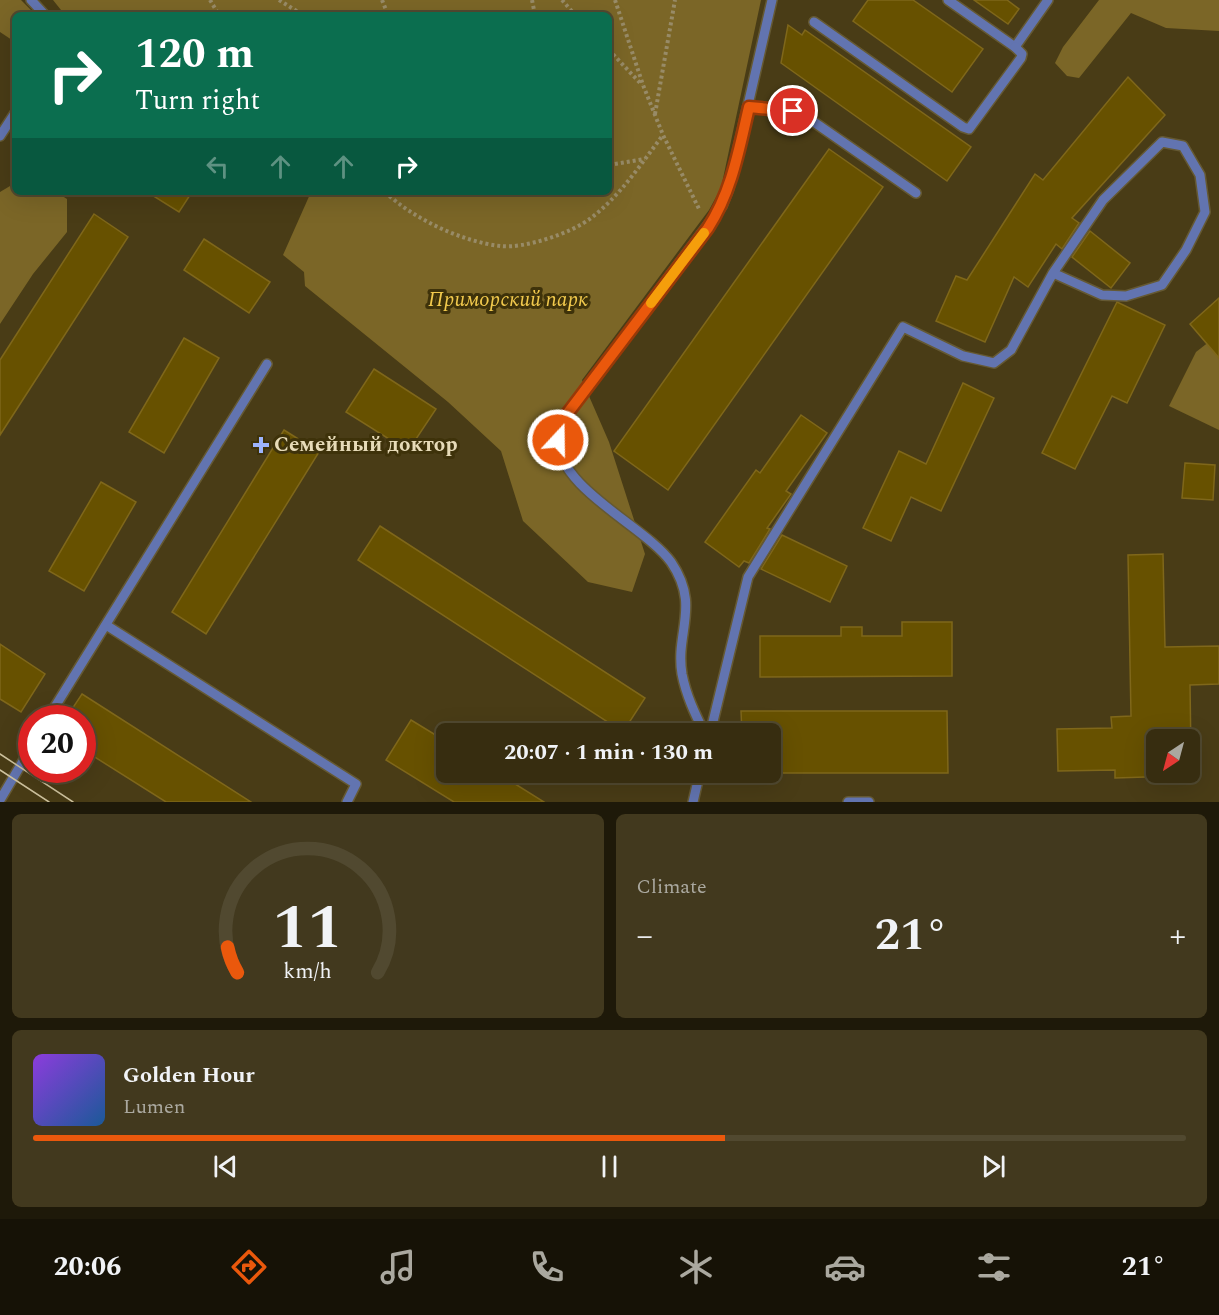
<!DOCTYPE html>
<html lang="en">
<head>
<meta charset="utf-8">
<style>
	body { margin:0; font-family:Spectral,serif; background:#42391e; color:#f1f3f6; height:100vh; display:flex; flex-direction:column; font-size:22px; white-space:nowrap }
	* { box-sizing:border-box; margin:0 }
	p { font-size:20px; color:#aaa89f }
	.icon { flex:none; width:33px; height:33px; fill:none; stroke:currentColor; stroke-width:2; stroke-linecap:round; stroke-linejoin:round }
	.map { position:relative; height:802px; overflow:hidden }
	.side { display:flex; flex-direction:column; gap:12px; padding:12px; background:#1e1909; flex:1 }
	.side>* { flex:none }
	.guide { position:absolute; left:12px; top:12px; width:600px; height:183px; border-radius:9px; box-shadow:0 6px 24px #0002,0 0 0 2px #514930; background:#0b6e4f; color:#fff; overflow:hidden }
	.needle { width:39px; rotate:216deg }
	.buttons { position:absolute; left:1146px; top:729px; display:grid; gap:12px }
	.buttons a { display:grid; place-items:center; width:54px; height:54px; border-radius:9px; background:#372d10; box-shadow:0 6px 24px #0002,0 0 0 2px #514930; font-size:30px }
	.speed { position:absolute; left:18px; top:705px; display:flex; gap:12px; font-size:30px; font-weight:700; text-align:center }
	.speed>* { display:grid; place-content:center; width:78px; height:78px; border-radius:50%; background:#372d10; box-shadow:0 6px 24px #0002,0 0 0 2px #514930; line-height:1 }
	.speed .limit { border:9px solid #d22; background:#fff; color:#111 }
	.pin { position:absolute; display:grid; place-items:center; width:51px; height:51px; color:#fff; margin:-26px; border:3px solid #fff; border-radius:50%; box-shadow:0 2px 6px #0007 }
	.me { position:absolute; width:66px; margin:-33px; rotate:21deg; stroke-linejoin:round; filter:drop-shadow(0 0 4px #0008) }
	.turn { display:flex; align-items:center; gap:21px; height:126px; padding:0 24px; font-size:27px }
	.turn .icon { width:78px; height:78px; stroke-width:2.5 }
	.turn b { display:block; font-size:42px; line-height:51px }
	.lanes { display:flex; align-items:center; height:57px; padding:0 24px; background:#0003; justify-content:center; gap:30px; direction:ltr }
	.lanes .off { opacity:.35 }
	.big { font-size:45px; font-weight:700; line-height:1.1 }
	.side .card { flex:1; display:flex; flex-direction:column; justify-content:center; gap:9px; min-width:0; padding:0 21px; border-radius:9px; background:#42391e }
	.side .dial { align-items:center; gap:0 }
	.dial svg { height:156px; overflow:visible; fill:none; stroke:#514930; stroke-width:7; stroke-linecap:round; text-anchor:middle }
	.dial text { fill:#f1f3f6; stroke:none }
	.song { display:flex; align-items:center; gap:18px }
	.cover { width:72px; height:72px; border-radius:9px; background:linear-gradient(135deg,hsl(270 70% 55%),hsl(210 70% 35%)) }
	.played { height:6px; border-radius:3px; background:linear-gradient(90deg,#ea580c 60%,#514930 60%) }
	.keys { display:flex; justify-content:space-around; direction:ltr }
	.heat { display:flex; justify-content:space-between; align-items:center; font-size:33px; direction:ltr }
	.side .tiles { flex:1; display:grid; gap:12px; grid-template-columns:1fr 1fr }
	.card:last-child { grid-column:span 2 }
	.trip { position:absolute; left:436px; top:723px; width:345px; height:60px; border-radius:9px; background:#372d10; box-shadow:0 6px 24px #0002,0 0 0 2px #514930; font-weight:700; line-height:60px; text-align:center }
	.tabs { display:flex; height:96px; justify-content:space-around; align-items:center; background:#161206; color:#aaa89f }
	.tabs .icon { width:42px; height:42px }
	.tabs .active { color:#ea580c }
	.tabs b { font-size:27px; color:#f1f3f6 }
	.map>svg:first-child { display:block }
</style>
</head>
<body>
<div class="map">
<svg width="1219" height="802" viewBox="0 0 1219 802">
	<rect width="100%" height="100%" fill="#493c16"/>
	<g fill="#7b6627">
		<polygon points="0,0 21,0 36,15 15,15 15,42 0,32"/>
		<polygon points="53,0 761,0 721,188 709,210 582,380 609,442 645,554 632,592 588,582 523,521 501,451 448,402 305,286 304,272 283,255 311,192 609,192 609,15 65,15"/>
		<polygon points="1099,0 1219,0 1219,31 1166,28 1131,13 1079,78 1067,76 1055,63 1063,47"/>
		<polygon points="15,183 15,192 56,192 67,199 67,232 33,274 0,324 0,192"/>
		<polygon points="1219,334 1219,430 1169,406 1196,352"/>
	</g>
	<g fill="#675100" stroke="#7f671a" stroke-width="1.5">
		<polygon points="868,0 913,0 983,49 952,92 853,21"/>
		<polygon points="974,0 1007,0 1019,9 1008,24"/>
		<polygon points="788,25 802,35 805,30 971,147 947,181 781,63"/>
		<polygon points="1128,77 1165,115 1072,218 1079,223 1062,249 1056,244 1028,287 1014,277 985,342 936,321 956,276 967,280 1035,174 1043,180"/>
		<polygon points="829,149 883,187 668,490 614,451"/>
		<polygon points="147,192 192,192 179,212"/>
		<polygon points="94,214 128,237 0,435 0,360"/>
		<polygon points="1090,231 1130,263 1111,288 1072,257"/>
		<polygon points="204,239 270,282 249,313 184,270"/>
		<polygon points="1219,298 1219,358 1190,324"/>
		<polygon points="1117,302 1165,325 1127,403 1112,396 1075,469 1042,453"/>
		<polygon points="184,338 219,358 164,453 129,432"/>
		<polygon points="374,369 436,409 408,451 346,412"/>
		<polygon points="963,383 994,398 941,511 911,497 891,541 863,528 899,451 926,464"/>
		<polygon points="801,415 827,433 786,491 791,494 767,528 770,529 749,563 744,561 739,567 705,542 756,470 760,473"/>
		<polygon points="284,430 319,452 206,634 172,612"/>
		<polygon points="1185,463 1215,465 1213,500 1182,498"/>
		<polygon points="101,482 136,502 84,591 49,571"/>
		<polygon points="380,526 645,698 623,732 358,560"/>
		<polygon points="782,535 847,566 830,602 761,569"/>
		<polygon points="1163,554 1165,647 1219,646 1219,684 1190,685 1191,754 1190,740 1156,740 1156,772 1177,772 1177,776 1115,778 1115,770 1058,771 1057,729 1112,728 1111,717 1131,716 1128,555"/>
		<polygon points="902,622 952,622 952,676 760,677 760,636 841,636 841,627 862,627 862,636 902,636"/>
		<polygon points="0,644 45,674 21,712 0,699"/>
		<polygon points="82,694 251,802 166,802 82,749 82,718 66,718"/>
		<polygon points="741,711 947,711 948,773 771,773 771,734 742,734"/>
		<polygon points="411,720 447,742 447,772 496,772 544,802 454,802 386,760"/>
	</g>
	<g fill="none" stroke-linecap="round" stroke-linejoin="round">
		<defs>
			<g id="lane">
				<polyline points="31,0 45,15"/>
				<polyline points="948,0 1015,47 1048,0"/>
				<polyline points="814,22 963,127 969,129 1021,58 1022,54 1015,47"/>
				<polyline points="749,107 801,113 916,193"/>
				<polyline points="0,136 15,113"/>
				<polyline points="106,625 356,784 347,802"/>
				<polyline points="48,718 267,364"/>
				<path d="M 705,734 C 695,714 686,695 682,674 C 675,632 701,606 671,562 C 646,527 558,488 558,440 C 558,433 562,424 564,418 L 722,206 L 729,188 L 772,0"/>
				<polyline points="710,734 748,577 903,327 963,356 994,363 1011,350 1053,273 1103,200 1162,142 1183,146 1200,175 1205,212 1186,250 1162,285 1126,296 1102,295 1053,273"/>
				<polyline points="0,800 32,746"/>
				<polyline points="693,802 700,772"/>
				<polyline points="848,802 869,802"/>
			</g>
		</defs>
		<use href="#lane" stroke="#655933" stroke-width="12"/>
		<g stroke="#988b67" stroke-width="4" stroke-dasharray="3 3" stroke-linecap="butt">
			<polyline points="210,0 219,15"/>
			<polyline points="279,0 303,15"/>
			<polyline points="382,0 388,15"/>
			<polyline points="532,0 535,15"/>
			<polyline points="562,0 575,15"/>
			<polyline points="615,0 643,85 663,135 700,211"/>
			<polyline points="609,50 642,85"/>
			<polyline points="655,114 675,0"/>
			<polyline points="609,165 645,159"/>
			<path d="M 385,192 C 414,219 460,241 500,246 C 524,249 572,233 591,218 C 620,196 641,164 663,135"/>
		</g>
		<use href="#lane" stroke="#6274b0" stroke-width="9"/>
		<g stroke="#cfc39f" stroke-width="1.5">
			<polyline points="0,754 73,802"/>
			<polyline points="0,770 49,802"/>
		</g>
	</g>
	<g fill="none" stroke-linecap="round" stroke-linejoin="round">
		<defs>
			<path id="route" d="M 558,440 L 564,418 L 708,228 C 732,191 739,149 749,107 L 793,111"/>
		</defs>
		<use href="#route" stroke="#983908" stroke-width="15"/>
		<use href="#route" stroke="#ea580c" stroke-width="10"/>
		<polyline stroke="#f59e0b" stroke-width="10" points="651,303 704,233"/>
	</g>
	<path fill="#9db4fd" stroke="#3e320a" stroke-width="2" d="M258 436h6v6h6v6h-6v6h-6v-6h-6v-6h6z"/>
	<g text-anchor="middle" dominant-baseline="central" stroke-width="6" stroke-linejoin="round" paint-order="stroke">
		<g font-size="21" font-style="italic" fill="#f1c94d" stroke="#3e320a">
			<text x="508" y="300">Приморский парк</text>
		</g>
		<g font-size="21" font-weight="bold" fill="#e7dbb8" stroke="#3e320a" text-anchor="start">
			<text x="274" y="445">Семейный доктор</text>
		</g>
	</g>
</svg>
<div class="buttons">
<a><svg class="needle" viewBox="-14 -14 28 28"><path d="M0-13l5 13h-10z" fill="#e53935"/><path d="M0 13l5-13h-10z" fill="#aaa89f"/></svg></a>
</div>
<div class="speed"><div class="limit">20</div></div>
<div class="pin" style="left:793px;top:111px;background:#d93025"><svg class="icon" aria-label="arrive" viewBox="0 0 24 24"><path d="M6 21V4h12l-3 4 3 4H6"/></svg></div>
<svg class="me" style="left:558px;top:440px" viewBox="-20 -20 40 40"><circle r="17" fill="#ea580c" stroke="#fff" stroke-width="3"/><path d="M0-11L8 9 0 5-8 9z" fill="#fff"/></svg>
<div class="trip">20:07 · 1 min · 130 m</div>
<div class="guide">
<div class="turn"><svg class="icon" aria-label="right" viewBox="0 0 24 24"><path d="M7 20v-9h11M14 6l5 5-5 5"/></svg><div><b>120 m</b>Turn right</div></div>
<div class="lanes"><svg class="icon off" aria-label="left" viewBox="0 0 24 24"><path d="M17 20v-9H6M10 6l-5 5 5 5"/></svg><svg class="icon off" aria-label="ahead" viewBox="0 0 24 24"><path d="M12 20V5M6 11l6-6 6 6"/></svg><svg class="icon off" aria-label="ahead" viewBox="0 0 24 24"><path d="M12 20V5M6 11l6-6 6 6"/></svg><svg class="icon" aria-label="right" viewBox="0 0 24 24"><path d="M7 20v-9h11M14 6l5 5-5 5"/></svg></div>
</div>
</div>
<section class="side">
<div class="tiles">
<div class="card dial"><svg viewBox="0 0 100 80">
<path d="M14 69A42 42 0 1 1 86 69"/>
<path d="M14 69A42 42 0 0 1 9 56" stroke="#ea580c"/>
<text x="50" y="56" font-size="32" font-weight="700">11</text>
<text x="50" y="72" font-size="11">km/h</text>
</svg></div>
<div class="card"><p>Climate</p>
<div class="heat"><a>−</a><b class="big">21°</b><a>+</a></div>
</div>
<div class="card">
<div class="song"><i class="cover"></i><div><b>Golden Hour</b><p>Lumen</p></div></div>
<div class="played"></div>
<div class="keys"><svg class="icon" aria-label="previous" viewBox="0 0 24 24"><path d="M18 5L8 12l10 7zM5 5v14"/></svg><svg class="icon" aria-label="pause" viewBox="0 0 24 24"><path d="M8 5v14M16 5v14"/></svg><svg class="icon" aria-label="next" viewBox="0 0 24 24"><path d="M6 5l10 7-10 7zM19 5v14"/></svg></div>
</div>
</div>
</section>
<nav class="tabs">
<b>20:06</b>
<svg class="icon active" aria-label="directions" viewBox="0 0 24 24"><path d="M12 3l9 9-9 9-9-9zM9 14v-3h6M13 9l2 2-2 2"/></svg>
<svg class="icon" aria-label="music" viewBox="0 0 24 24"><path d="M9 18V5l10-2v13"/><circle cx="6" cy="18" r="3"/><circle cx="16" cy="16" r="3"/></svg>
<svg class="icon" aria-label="phone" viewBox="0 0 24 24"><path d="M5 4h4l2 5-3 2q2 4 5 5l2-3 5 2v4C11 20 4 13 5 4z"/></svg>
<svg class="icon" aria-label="climate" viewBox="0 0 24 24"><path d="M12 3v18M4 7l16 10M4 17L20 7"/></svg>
<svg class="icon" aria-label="car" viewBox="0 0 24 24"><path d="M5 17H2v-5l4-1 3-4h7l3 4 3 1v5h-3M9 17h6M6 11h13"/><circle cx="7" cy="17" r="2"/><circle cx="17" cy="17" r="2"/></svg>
<svg class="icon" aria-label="filters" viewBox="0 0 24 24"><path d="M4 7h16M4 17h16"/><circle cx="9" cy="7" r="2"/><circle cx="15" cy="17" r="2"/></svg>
<b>21°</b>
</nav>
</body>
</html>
